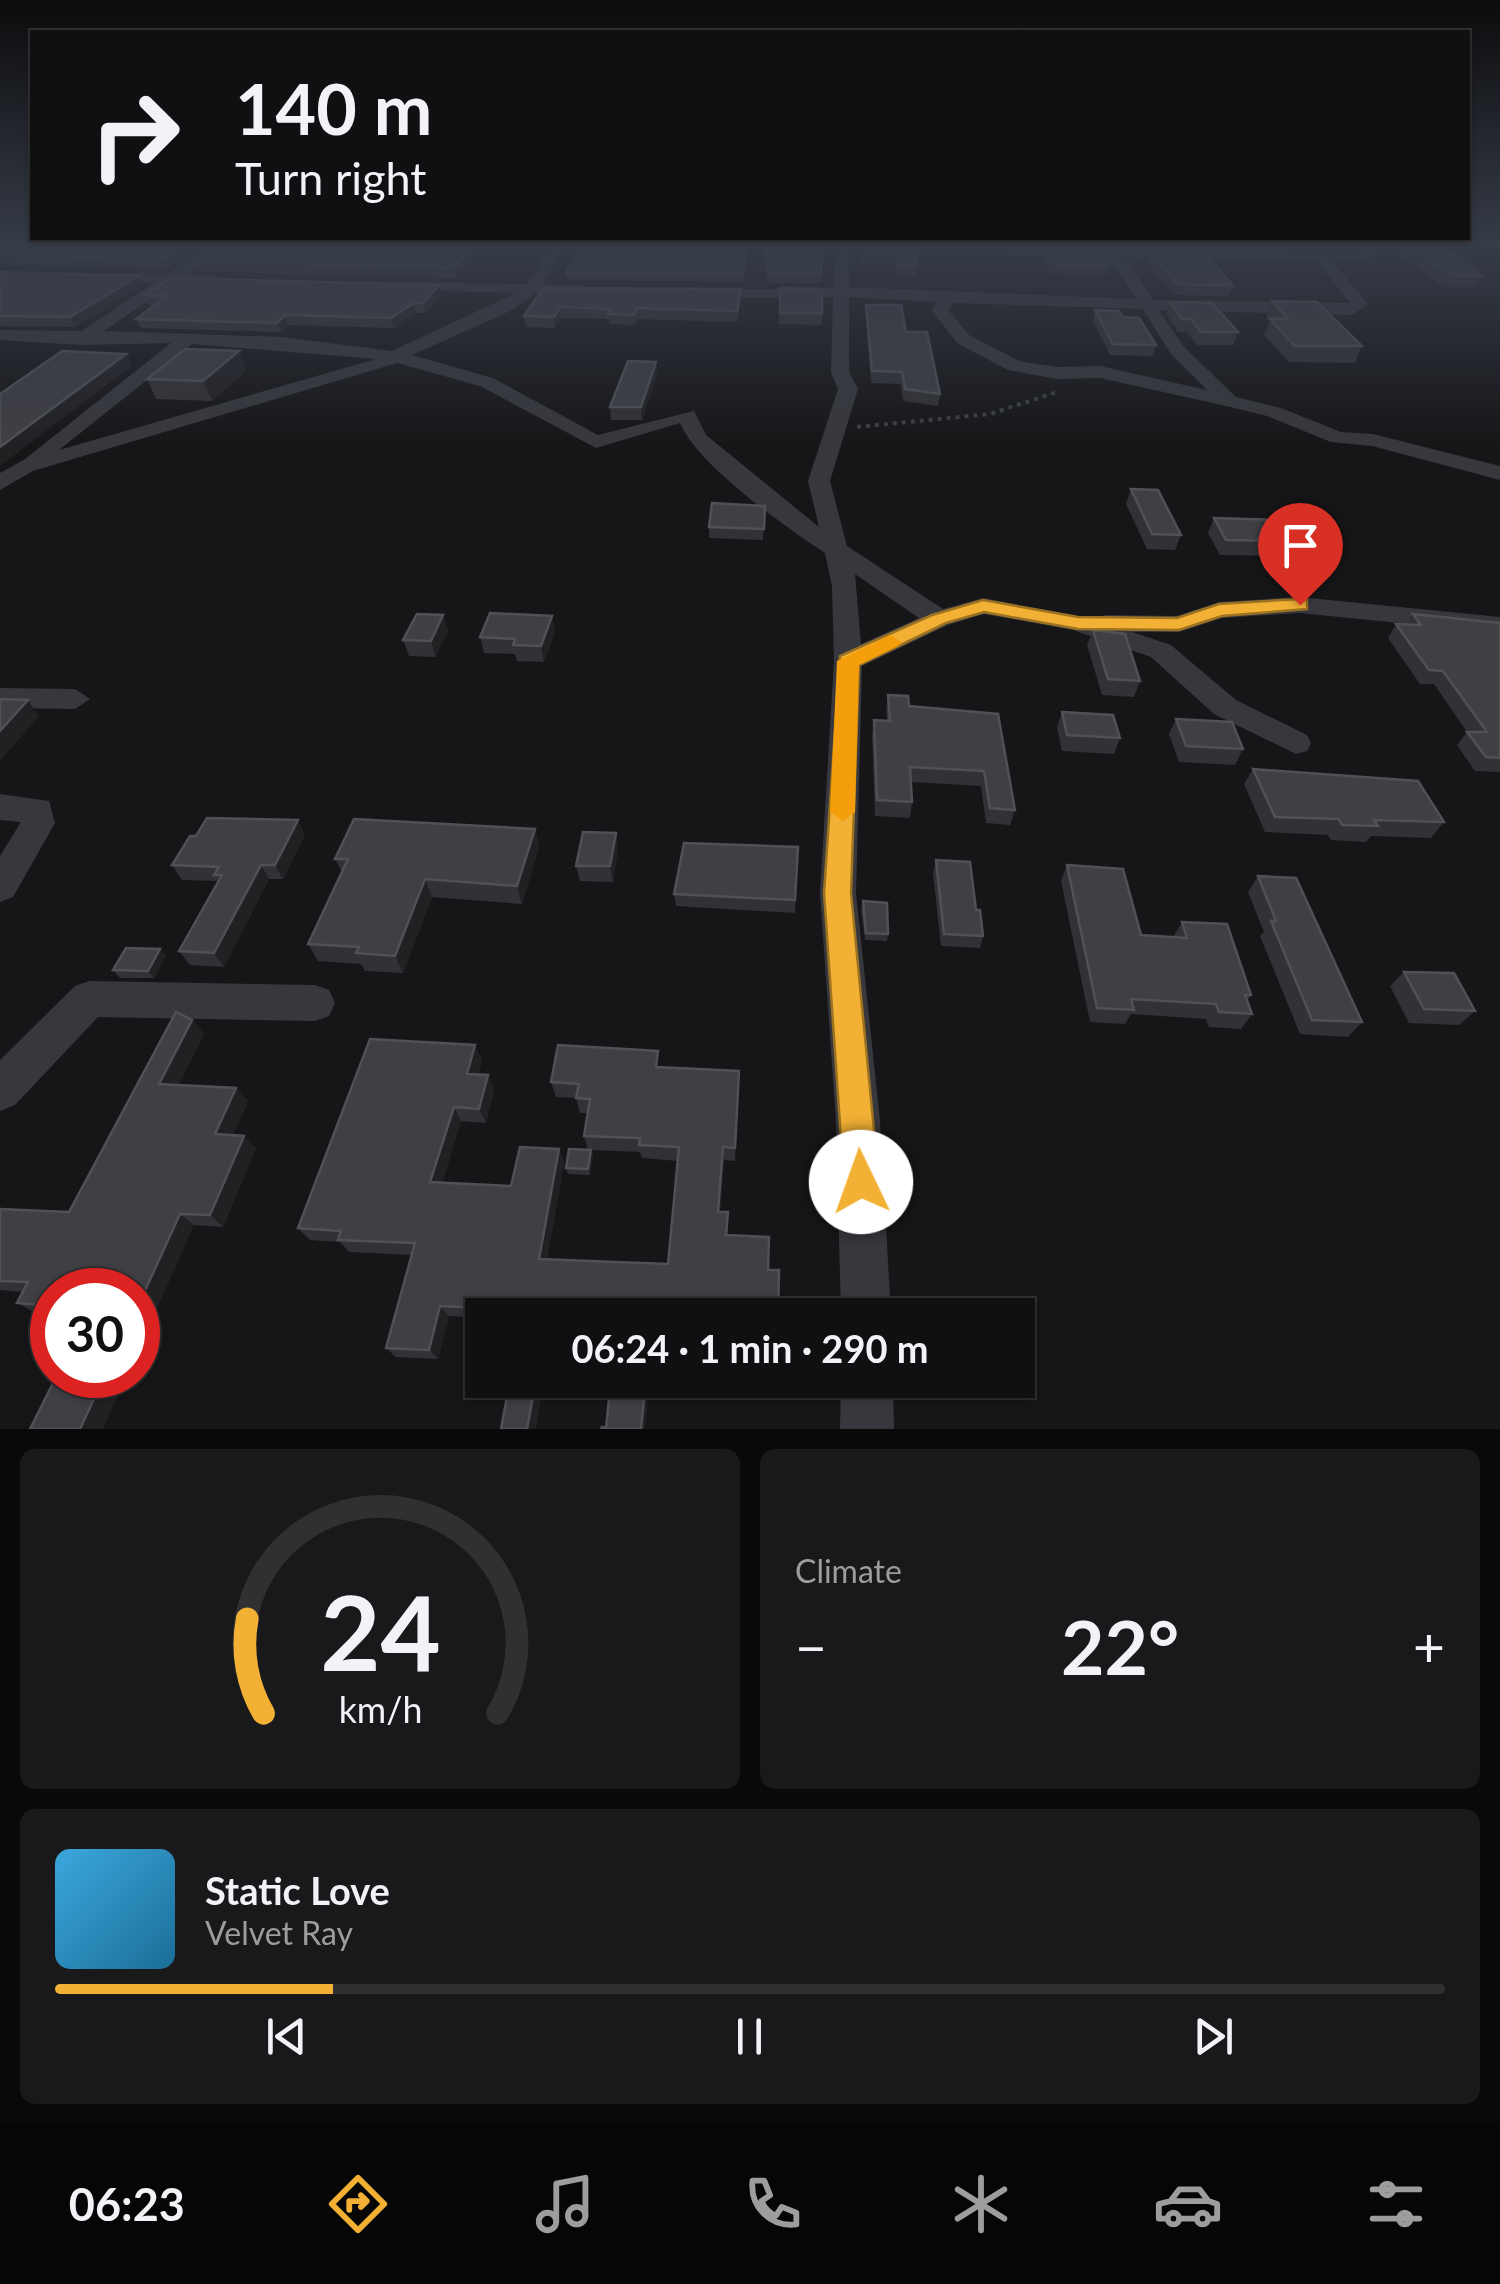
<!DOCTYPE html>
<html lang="en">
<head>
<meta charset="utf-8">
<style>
	body { margin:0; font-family:Lato,sans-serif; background:#19191b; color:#f1f3f6; height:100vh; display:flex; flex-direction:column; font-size:38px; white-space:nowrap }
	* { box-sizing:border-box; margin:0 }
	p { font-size:32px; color:#9c9d9f }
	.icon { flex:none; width:55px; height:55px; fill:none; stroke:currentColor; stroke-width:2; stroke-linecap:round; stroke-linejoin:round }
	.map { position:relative; height:1429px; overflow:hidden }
	.drawer { display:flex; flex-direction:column; gap:20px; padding:20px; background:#09090a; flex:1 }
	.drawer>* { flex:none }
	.banner { position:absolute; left:30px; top:30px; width:1440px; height:210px; border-radius:0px; box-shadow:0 2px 8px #0004,0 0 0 2px #303032; background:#101012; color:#f1f3f6; overflow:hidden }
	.speed { position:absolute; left:30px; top:1268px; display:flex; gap:20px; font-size:50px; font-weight:700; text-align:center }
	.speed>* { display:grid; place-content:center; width:130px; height:130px; border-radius:50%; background:#101012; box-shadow:0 2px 8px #0004,0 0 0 2px #303032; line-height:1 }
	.speed .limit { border:15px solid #d22; background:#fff; color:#111 }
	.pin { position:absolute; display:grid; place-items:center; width:85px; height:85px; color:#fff; margin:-102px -42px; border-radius:50% 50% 50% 0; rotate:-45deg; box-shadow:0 0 10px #0007 }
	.pin .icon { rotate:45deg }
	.me { position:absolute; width:110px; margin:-55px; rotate:357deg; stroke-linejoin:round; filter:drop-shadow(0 0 8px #0008) }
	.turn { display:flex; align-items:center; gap:35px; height:210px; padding:0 40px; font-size:45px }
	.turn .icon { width:130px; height:130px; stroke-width:2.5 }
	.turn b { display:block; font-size:70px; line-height:85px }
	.big { font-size:75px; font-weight:700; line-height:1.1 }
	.drawer .card { flex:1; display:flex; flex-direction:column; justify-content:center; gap:15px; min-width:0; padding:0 35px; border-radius:15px; background:#19191b }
	.drawer .dial { align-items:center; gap:0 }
	.dial svg { height:260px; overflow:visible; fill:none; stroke:#303032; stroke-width:7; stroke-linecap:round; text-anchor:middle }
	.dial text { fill:#f1f3f6; stroke:none }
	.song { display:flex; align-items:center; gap:30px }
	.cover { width:120px; height:120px; border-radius:15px; background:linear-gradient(135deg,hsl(200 70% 55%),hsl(200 70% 35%)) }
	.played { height:10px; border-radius:5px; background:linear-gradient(90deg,#f2b134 20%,#303032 20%) }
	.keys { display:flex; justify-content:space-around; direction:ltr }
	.heat { display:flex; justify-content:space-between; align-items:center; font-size:55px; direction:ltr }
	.drawer .tiles { flex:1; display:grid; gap:20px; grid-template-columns:1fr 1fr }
	.card:last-child { grid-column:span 2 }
	.trip { position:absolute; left:465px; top:1298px; width:570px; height:100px; border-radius:0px; background:#101012; box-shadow:0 2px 8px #0004,0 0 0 2px #303032; font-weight:700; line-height:100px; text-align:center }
	.tabs { display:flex; height:160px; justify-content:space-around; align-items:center; background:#060607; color:#9c9d9f }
	.tabs .icon { width:70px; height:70px }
	.tabs .selected { color:#f2b134 }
	.tabs b { font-size:45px; color:#f1f3f6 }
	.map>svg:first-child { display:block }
</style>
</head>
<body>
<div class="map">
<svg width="1500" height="1429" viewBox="0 0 1500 1429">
	<rect width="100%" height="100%" fill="#161618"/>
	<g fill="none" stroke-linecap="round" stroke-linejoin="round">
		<polyline stroke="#3d3f44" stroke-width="4" stroke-dasharray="4 5" stroke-linecap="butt" points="857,427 990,414 1057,392"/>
		<g fill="#37383d" fill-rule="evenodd">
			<path d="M 209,246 L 225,246 L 187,274 L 217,276 L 217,282 L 174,283 L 104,331 L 281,337 L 392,351 L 516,293 L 403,290 L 395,285 L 397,282 L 527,284 L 551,246 L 565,246 L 543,284 L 582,285 L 588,287 L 588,293 L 536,293 L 512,310 L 412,355 L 493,378 L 598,435 L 694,411 L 706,435 L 819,527 L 808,481 L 838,389 L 831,372 L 833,297 L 703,298 L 695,293 L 697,290 L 833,288 L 835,246 L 849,246 L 849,287 L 1136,299 L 1109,257 L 878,251 L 871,247 L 1117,246 L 1360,253 L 1366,246 L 1380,246 L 1369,260 L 1332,261 L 1368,304 L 1352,315 L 1159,310 L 1184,347 L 1236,397 L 1281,408 L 1341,432 L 1373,434 L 1500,466 L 1500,480 L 1372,446 L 1331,442 L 1267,416 L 1222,405 L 1100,378 L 1057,379 L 1008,370 L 957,343 L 932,310 L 937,302 L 849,297 L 849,372 L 858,389 L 830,481 L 847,546 L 943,609 L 983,598 L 1095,619 L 1106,615 L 1177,616 L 1219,602 L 1299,597 L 1500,617 L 1500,633 L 1299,613 L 1222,618 L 1179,632 L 1132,632 L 1171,645 L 1236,700 L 1307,735 L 1311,743 L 1307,751 L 1296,754 L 1214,714 L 1151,657 L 1073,630 L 984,614 L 948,625 L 862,666 L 856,893 L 880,1121 L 891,1315 L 841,1315 L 836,1121 L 820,893 L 834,661 L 832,586 L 825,553 C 785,526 699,467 680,423 L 596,448 L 480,386 L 397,363 L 33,471 L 0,490 L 0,473 L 25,459 L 171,343 L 80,345 L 0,340 L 0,330 L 82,331 L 155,282 L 98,281 L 90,276 L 93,273 L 168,273 ZM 1124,257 L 1316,261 L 1350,303 L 1153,300 ZM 953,303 L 1143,309 L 1171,354 L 1207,390 L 1100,366 L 1057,367 L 1019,361 L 969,335 L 948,310 ZM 192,344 L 376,359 L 59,450 ZM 855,574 L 919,618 L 861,644 Z"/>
			<polygon points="0,688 75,689 90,699 75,709 0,708"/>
			<polygon points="0,794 49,801 55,823 13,897 0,902 0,856 21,822 0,820"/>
			<polygon points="89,981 315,985 329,990 335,1003 329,1016 315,1021 98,1017 15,1105 0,1111 0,1060 75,986"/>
			<polygon points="841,1380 893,1380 894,1429 840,1429"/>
		</g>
	</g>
	<g fill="#323236">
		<polygon points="0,246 203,246 167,269 0,264"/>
		<polygon points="484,246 456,278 198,271 194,261"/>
		<polygon points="582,246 748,246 743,282 567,280 566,273"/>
		<polygon points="763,246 824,246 821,283 768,283"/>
		<polygon points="861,246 915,246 917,265 916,276 896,275 895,264 861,263"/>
		<polygon points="1387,246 1441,246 1483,276 1477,287 1444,287"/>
		<polygon points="1044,250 1111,265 1108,274 1049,273 1042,258"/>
		<polygon points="1150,251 1233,286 1229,296 1174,295 1147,261"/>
		<polygon points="0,272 139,276 143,285 75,327 0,326"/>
		<polygon points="543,288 741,299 737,322 637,319 635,325 609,324 609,319 561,318 555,328 526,327 524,316"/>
		<polygon points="780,288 822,313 822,325 779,324"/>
		<polygon points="144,295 441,295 425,313 416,313 394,328 288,325 281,332 141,328 136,319 155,305 149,305"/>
		<polygon points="1272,301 1362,346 1355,363 1289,362 1264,335 1270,321 1266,317"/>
		<polygon points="1170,302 1238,332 1233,345 1197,345 1187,332 1178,332 1166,314"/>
		<polygon points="866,305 906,332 940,394 938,406 903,401 901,384 871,383 866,316"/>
		<polygon points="1095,310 1123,317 1156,345 1153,356 1110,355 1093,321"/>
		<polygon points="246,370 212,401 156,399 147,379"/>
		<polygon points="657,375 642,420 611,420 610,407"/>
		<polygon points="1131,489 1181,535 1175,550 1147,549 1126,504"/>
		<polygon points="765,506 763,540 709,538 709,527"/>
		<polygon points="1214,518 1291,541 1283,556 1220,555 1208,533"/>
		<polygon points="1413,614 1500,623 1500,772 1475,771 1457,745 1467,732 1434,684 1420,684 1388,638 1396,624 1406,625"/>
		<polygon points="443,615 448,631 435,657 409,656 403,640"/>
		<polygon points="552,616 555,632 544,662 517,661 515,654 484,653 480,637"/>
		<polygon points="1093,630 1140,681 1134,697 1102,695 1087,645"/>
		<polygon points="888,695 909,706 998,714 1015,810 1010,825 986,823 981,786 911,782 912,802 910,818 875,816 872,736 874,720 887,721 886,710"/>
		<polygon points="1062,712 1120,738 1114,754 1062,751 1057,728"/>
		<polygon points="1176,719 1243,749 1235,765 1179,762 1169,734"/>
		<polygon points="1253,769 1444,822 1431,838 1371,836 1366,842 1331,840 1328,835 1265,832 1244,784"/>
		<polygon points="535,829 539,847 522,904 432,897 403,973 365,971 361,964 318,961 308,944 342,872 335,859"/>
		<polygon points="616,833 618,849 613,882 580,881 576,866"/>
		<polygon points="305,835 283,879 269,879 224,967 190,965 179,951 218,881 182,880 172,865 196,836"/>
		<polygon points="798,847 795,913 676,906 674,894"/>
		<polygon points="936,860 976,910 983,936 980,948 941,946 933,873"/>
		<polygon points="1067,865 1141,935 1173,937 1182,922 1251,995 1247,1001 1252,1014 1241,1029 1209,1027 1206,1019 1131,1014 1125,1024 1090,1022 1061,881"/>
		<polygon points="1258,876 1362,1022 1348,1037 1300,1034 1260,936 1264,932 1248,892"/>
		<polygon points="863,901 888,934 887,941 865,940 861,909"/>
		<polygon points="166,956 154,978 120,978 113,970"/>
		<polygon points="1404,972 1475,1011 1459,1025 1409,1023 1390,986"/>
		<polygon points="192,1020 204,1034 178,1085 236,1088 248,1101 233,1135 256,1148 223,1227 194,1225 138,1290 52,1290 52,1314 36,1313 17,1303 23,1292 0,1290 0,1209 69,1212"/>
		<polygon points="482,1060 478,1075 488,1075 494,1090 486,1123 461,1121 442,1183 511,1186 559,1149 564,1163 547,1259 668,1264 678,1161 642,1158 640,1152 591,1150 593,1156 590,1175 568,1174 566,1168 588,1150 584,1136 588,1113 580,1113 576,1098 556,1097 551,1082 660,1067 739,1071 735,1161 724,1160 720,1212 728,1212 728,1235 768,1270 778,1315 482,1315 482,1318 449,1316 438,1359 396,1357 386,1348 412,1255 349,1252 340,1242 310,1240 298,1228"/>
	</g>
	<g fill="#212124">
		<polygon points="185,246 203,246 167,269 163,260"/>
		<polygon points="474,246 484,246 456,278 454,268"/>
		<polygon points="139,276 143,285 75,327 70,317"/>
		<polygon points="439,285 441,295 425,313 423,303"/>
		<polygon points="414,303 416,313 394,328 391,318"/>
		<polygon points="560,307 561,318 555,328 554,317"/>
		<polygon points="285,315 288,325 281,332 277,323"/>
		<polygon points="239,351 246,370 212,401 203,381"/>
		<polygon points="126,354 132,366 0,466 0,447"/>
		<polygon points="656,362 657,375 642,420 641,407"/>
		<polygon points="443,615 448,631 435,657 431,641"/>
		<polygon points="552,616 555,632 544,662 541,646"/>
		<polygon points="28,700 39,716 0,761 0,731"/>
		<polygon points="298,820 305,835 283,879 275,865"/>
		<polygon points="535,829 539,847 522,904 517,886"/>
		<polygon points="616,833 618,849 613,882 610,866"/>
		<polygon points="261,865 269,879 224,967 214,953"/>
		<polygon points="425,879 432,897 403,973 395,956"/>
		<polygon points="160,949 166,956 154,978 148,971"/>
		<polygon points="192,1020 204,1034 172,1098 159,1084"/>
		<polygon points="475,1045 482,1060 474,1089 467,1074"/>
		<polygon points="488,1075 494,1090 486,1123 479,1109"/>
		<polygon points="236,1088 248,1101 228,1147 215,1134"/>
		<polygon points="454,1107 461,1121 438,1195 430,1182"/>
		<polygon points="244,1136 256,1148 223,1227 210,1215"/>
		<polygon points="723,1147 724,1160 719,1224 718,1212"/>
		<polygon points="559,1149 564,1163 545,1270 539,1259"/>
		<polygon points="591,1150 593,1156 590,1175 588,1169"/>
		<polygon points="180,1214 194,1225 138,1352 138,1306"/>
		<polygon points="440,1306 449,1316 438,1359 429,1350"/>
		<polygon points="105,1375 127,1375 103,1429 80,1429"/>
		<polygon points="536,1380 544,1380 536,1429 527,1429"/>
		<polygon points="646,1380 650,1380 645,1429 641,1429"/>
	</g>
	<g fill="#3f3f44" stroke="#4f5156" stroke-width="2.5">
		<polygon points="0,246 185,246 163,260 0,255"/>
		<polygon points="215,246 474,246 454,268 194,261"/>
		<polygon points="582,246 747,246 743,275 566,273"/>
		<polygon points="764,246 823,246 821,273 768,272"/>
		<polygon points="862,246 915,246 917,265 897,265 896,253 862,252"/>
		<polygon points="1408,246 1441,246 1483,276 1450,275"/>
		<polygon points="1044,250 1100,251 1111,265 1051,264"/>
		<polygon points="1150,251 1204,252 1233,286 1177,284"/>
		<polygon points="0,272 139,276 70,317 0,316"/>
		<polygon points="171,278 439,285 423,303 414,303 391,318 285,315 277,323 136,319 167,296 144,295"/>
		<polygon points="543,288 741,289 737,311 637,308 634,315 608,314 611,309 560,307 554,317 524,316"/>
		<polygon points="780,288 822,289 822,313 780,313"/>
		<polygon points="1272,301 1317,302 1362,346 1295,346 1270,319 1288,319"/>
		<polygon points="1170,302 1212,303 1238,332 1201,332 1191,319 1182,319"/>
		<polygon points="866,305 901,305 906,332 927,332 940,394 905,389 902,372 872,371"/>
		<polygon points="1095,310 1119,311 1123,317 1139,318 1156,345 1113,344"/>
		<polygon points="185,349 239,351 203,381 147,379"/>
		<polygon points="62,351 126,354 0,447 0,394"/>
		<polygon points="628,361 656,362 641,407 610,407"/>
		<polygon points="1131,489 1158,490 1181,535 1152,534"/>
		<polygon points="712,503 765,506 764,529 709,527"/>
		<polygon points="1214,518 1276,520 1291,541 1226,540"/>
		<polygon points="490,613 552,616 541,646 513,645 515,639 480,637"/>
		<polygon points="417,614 443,615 431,641 403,640"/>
		<polygon points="1413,614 1500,623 1500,758 1486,757 1467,732 1487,732 1443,671 1429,670 1396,624 1421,625"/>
		<polygon points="1093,630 1125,634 1140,681 1108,679"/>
		<polygon points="888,695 908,696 909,706 998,714 1015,810 990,808 984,771 910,767 912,802 877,800 874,720 890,721"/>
		<polygon points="0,699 28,700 0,731"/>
		<polygon points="1062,712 1113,715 1120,738 1067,735"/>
		<polygon points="1176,719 1232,722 1243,749 1186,746"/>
		<polygon points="1253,769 1418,781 1444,822 1374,820 1378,826 1342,825 1339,819 1275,817"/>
		<polygon points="207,818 298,820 275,865 261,865 214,953 179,951 222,875 214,875 219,867 172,865 190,836 196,836"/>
		<polygon points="354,819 535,829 517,886 425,879 395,956 356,953 359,947 308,944 348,859 335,859"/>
		<polygon points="583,832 616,833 610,866 576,866"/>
		<polygon points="684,843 798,847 795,900 674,894"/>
		<polygon points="936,860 970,862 976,910 980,910 983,936 944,934"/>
		<polygon points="1067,865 1123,869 1141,935 1187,938 1182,922 1227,924 1251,995 1245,995 1252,1014 1219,1012 1216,1004 1131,999 1134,1010 1097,1008"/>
		<polygon points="1258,876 1296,878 1362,1022 1312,1020 1271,921 1276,921"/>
		<polygon points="863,901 887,903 888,934 866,933"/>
		<polygon points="126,948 160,949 148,971 113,970"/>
		<polygon points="1404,972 1454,973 1475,1011 1424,1009"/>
		<polygon points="176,1012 192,1020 159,1084 236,1088 215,1134 244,1136 210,1215 180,1214 138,1306 138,1290 52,1290 52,1306 17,1303 28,1282 0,1281 0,1209 69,1212"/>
		<polygon points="370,1039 475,1045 467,1074 488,1075 479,1109 454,1107 430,1182 511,1186 520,1147 559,1149 539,1259 668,1264 679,1147 639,1145 640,1138 584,1136 590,1099 576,1098 579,1084 551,1082 558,1045 658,1051 656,1067 739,1071 735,1148 723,1147 718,1212 728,1212 726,1235 769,1237 768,1270 779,1270 778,1315 523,1315 523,1310 440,1306 429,1350 386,1348 415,1243 338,1240 341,1231 298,1228"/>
		<polygon points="569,1149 591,1150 588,1169 566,1168"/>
		<polygon points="57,1375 105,1375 80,1429 30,1429"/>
		<polygon points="510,1380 536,1380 527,1429 501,1429"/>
		<polygon points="611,1380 646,1380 641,1429 601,1429 602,1427 606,1428"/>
	</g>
	<linearGradient id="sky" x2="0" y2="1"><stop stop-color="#0c0c0d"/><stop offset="0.55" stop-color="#363c48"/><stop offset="1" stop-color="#363c48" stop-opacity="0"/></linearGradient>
	<rect width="1500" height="446" fill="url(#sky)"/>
	<polygon fill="#f2b134" stroke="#9d7322" stroke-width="2.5" points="1300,599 1307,600 1307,609 1222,616 1179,630 1078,629 984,612 946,623 859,665 851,893 879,1182 873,1194 861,1200 849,1194 844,1182 824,893 840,656 932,615 983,600 1078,617 1177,618 1219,604"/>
	<polygon fill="#f59e0b" points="891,635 901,642 898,646 859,665 855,812 843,821 830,812 837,661"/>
</svg>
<div class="speed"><div class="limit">30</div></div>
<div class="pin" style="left:1300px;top:605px;background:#d93025"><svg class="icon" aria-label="arrive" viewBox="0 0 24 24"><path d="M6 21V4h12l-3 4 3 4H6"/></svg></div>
<svg class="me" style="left:861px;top:1182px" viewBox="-20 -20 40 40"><circle r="19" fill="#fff"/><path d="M0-13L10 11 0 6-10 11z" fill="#f2b134"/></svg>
<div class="trip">06:24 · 1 min · 290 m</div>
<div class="banner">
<div class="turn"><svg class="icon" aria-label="right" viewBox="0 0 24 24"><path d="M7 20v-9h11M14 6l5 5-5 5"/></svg><div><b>140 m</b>Turn right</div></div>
</div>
</div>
<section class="drawer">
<div class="tiles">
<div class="card dial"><svg viewBox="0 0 100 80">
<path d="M14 69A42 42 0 1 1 86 69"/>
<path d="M14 69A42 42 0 0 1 9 40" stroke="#f2b134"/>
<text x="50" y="56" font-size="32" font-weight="700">24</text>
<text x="50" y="72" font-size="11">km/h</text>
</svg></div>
<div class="card"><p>Climate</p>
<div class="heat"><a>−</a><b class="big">22°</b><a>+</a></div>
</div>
<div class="card">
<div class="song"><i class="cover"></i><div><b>Static Love</b><p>Velvet Ray</p></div></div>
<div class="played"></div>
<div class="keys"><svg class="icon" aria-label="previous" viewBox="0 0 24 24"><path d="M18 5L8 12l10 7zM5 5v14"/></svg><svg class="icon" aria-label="pause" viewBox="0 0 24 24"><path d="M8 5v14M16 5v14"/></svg><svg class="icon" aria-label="next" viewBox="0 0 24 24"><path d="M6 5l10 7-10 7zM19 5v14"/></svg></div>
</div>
</div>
</section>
<nav class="tabs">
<b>06:23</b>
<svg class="icon selected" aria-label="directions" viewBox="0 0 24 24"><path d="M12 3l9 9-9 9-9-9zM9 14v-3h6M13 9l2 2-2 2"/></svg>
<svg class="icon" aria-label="music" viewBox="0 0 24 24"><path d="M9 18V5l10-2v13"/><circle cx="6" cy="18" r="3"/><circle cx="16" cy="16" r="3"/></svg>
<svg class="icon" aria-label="phone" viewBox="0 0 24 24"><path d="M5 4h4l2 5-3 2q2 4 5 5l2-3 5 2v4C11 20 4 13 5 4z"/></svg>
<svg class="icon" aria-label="climate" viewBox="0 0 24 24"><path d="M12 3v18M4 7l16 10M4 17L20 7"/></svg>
<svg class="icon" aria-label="car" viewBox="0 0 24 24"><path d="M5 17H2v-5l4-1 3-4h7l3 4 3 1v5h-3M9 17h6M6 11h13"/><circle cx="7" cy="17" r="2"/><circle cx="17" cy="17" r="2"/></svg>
<svg class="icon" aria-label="filters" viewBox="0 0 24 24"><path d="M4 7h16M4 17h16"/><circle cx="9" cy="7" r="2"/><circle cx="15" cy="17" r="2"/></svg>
</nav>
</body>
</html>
